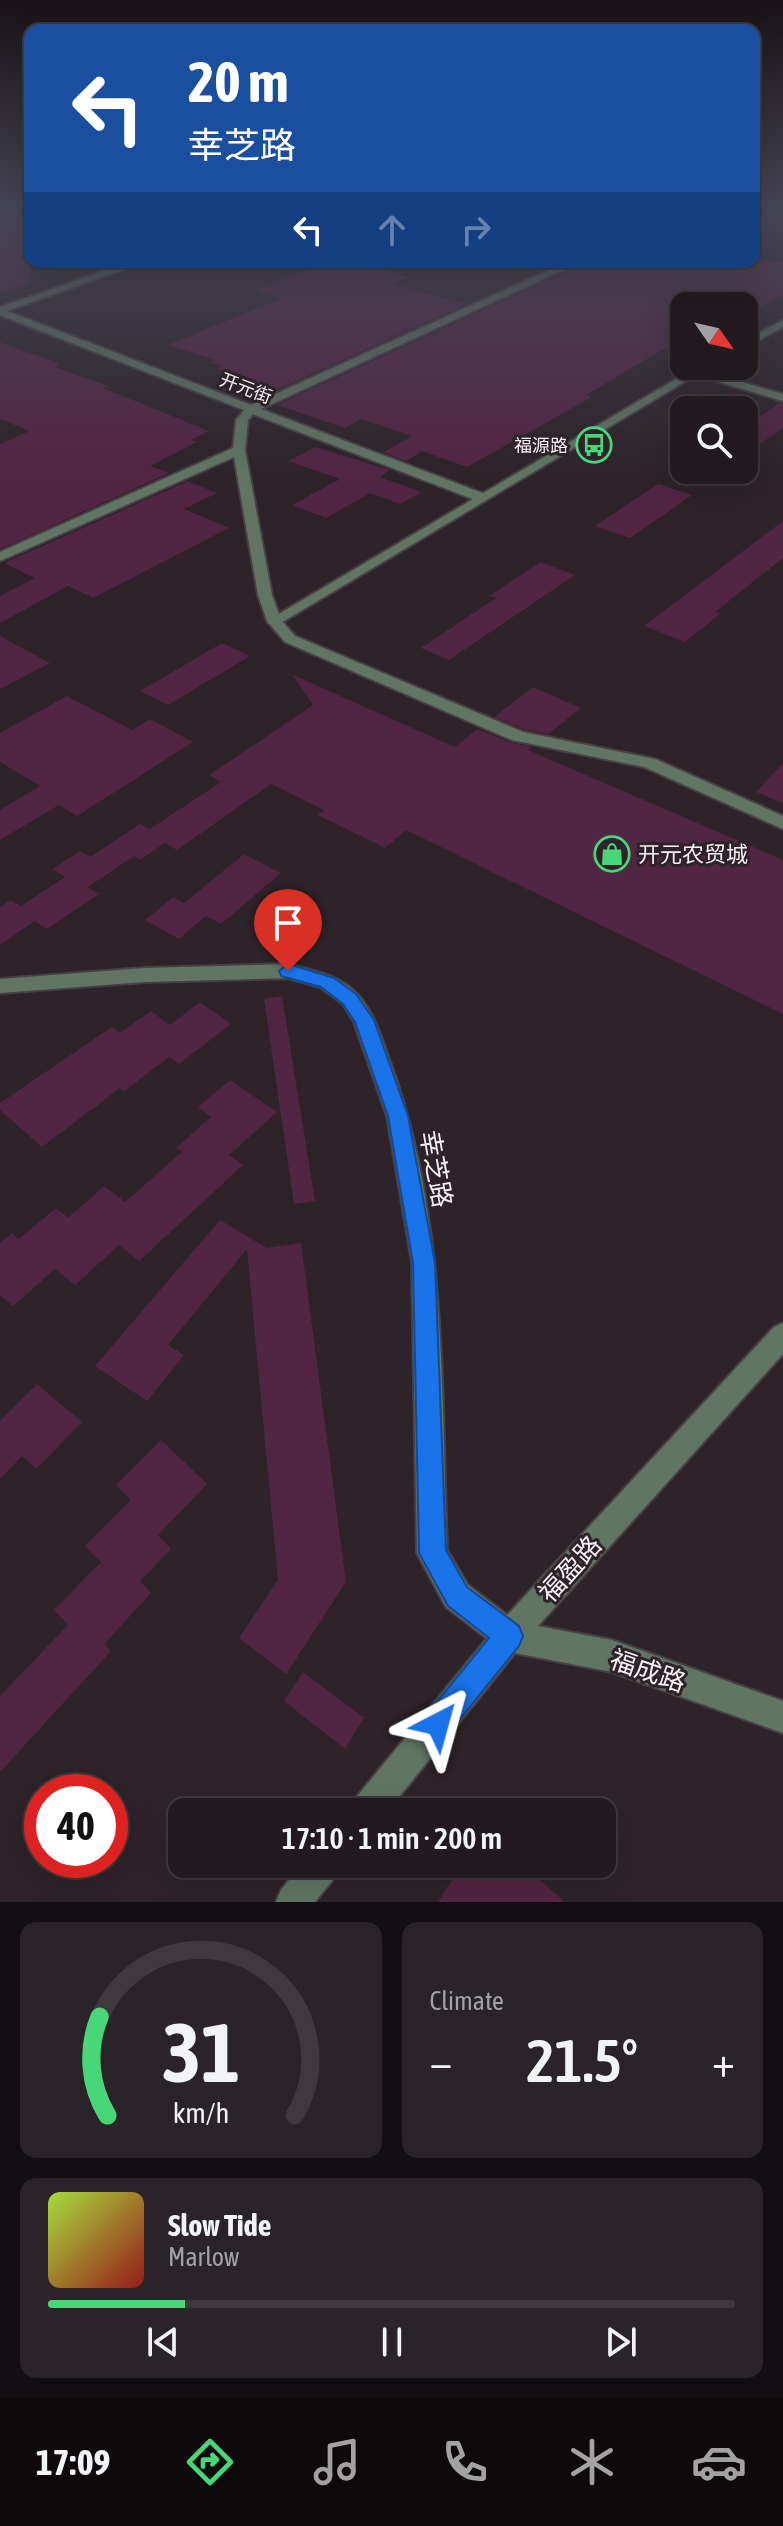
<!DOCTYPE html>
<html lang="en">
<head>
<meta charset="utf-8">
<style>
	body { margin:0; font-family:"Asap Condensed","Noto Sans SC",sans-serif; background:#2a2328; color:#f1f3f6; height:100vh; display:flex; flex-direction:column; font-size:30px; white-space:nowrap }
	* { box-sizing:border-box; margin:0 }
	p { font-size:26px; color:#a2a1a4 }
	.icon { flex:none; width:44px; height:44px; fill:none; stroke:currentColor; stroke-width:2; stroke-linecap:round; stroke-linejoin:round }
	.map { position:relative; height:1902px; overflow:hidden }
	.sheet { display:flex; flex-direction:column; gap:20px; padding:20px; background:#130e11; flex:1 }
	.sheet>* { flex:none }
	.hud { position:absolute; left:24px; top:24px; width:736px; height:244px; border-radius:16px; box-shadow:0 8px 32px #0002,0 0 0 2px #3f383d; background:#1a4fa0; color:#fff; overflow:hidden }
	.needle { width:52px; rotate:124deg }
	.fabs { position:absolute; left:670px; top:292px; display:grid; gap:16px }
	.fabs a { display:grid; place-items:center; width:88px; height:88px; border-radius:16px; background:#221a1f; box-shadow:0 8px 32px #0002,0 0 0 2px #3f383d; font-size:40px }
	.speed { position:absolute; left:24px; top:1774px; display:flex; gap:16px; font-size:40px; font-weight:700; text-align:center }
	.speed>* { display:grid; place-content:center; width:104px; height:104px; border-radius:50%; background:#221a1f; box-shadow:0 8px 32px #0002,0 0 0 2px #3f383d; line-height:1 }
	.speed .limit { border:12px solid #d22; background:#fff; color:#111 }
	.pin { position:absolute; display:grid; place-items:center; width:68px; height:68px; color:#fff; margin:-82px -34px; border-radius:50% 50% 50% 0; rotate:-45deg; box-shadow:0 0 8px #0007 }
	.pin .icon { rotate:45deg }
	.me { position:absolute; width:88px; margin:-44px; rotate:39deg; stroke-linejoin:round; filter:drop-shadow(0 0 6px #0008) }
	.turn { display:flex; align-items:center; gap:28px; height:168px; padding:0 32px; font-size:36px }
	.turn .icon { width:104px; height:104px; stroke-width:2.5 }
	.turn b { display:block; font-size:56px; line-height:68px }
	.lanes { display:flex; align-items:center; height:76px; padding:0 32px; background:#0003; justify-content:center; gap:40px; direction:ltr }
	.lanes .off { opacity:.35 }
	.big { font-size:60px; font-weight:600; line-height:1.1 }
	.sheet .widget { flex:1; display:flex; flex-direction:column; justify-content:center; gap:12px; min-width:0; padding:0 28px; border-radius:16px; background:#2a2328 }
	.sheet .dial { align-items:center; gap:0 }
	.dial svg { height:208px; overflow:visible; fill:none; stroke:#3f383d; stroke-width:7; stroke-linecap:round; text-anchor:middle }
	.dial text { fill:#f1f3f6; stroke:none }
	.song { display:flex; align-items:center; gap:24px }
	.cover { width:96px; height:96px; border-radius:12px; background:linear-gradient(135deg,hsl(80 70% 55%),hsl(0 70% 35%)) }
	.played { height:8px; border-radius:4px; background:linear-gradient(90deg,#48d778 20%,#3f383d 20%) }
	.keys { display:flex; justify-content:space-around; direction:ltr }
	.heat { display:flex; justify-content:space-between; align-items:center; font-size:44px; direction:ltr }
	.sheet .tiles { flex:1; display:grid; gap:20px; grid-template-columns:1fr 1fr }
	.widget:last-child { grid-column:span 2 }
	.trip { position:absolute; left:168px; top:1798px; width:448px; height:80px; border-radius:16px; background:#221a1f; box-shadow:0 8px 32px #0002,0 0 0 2px #3f383d; font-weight:600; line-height:80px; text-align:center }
	.menu { display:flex; height:128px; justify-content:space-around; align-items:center; background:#0e0a0c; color:#a2a1a4 }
	.menu .icon { width:56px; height:56px }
	.menu .selected { color:#48d778 }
	.menu b { font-size:36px; color:#f1f3f6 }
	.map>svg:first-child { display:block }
</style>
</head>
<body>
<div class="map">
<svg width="783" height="1902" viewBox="0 0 783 1902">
	<rect width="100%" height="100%" fill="#2d2329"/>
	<g fill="#522543">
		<polygon points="15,209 30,209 30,284 0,293 0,214"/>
		<polygon points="330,262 348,262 408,277 392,284 466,304 270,393 251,387 259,383 216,369 223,366 210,362 215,360 168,345 283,298 256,290"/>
		<polygon points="588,262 783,262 783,295 744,316 744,306 684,306 684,345 670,352 662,350 586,395 592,397 467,467 422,451 406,461 384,452 412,436 361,419 345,428 277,405"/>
		<polygon points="0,342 60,364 54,367 108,386 103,388 209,431 191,440 197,442 150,466 169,473 0,549 0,444 30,431 0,419"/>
		<polygon points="780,403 783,404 783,428 744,455 744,427"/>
		<polygon points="315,447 390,470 380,477 422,492 400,504 370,493 326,518 292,505 340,479 288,461"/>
		<polygon points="188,481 217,493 184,509 229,528 93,598 68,586 0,623 0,596 35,578 4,563"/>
		<polygon points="658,484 692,495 630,538 595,526"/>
		<polygon points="783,521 783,558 715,612 720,614 685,642 644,626"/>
		<polygon points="540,562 575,575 449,660 421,648 496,598 489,596"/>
		<polygon points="0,636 50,663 0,689"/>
		<polygon points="222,643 250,656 168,705 140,691"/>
		<polygon points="293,675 455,747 478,729 511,743 532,747 528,750 783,860 783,1014 406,830 385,848 318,815 324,810 271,784 177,850 165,843 140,860 134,856 88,887 99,894 47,929 35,921 0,945 0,907 11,900 21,906 65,877 53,869 80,851 90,857 140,824 150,829 221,782 209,775 313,705"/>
		<polygon points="533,687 581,708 548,734 524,729 494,717"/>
		<polygon points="67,696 132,730 150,719 193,742 77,816 59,805 0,840 0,810 40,786 0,762 0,733"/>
		<polygon points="783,763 783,803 756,792"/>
		<polygon points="244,854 281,873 221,924 206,916 179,939 145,920 174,897 184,903"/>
		<polygon points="282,996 315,1201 294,1204 264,999"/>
		<polygon points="200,1002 231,1024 179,1064 169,1057 124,1091 120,1088 42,1147 0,1110 0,1103 112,1027 120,1033 151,1011 170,1025"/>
		<polygon points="230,1080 277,1112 229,1155 243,1165 139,1261 119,1245 75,1285 55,1269 13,1306 0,1295 0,1243 12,1233 19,1239 56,1208 68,1218 104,1186 125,1202 182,1152 176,1148 211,1117 198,1107"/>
		<polygon points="220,1220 267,1248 301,1243 346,1582 286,1674 239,1638 278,1580 247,1249 168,1345 184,1355 147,1401 95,1366"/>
		<polygon points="37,1384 82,1422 36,1469 22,1456 0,1479 0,1421"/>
		<polygon points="161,1440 207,1484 158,1535 171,1549 140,1581 151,1593 104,1644 111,1651 0,1772 0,1696 68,1625 54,1610 101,1562 85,1546 131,1500 116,1485"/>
		<polygon points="303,1672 364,1718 345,1749 284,1701"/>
		<polygon points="462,1864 522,1864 565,1902 438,1902"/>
	</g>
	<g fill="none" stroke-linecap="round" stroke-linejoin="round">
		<defs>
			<g id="minor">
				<polygon points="130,262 144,262 7,311 251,405 567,262 580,262 261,409 485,494 485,500 475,500 253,414 248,420 245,450 272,595 281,620 295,636 523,732 655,759 783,816 783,829 644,767 512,740 285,642 267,621 258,595 234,457 0,561 0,552 233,448 236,420 244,410 0,315 0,307"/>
				<polygon points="696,369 783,394 783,401 692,374 691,372"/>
				<path d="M 288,964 C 313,971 341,975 359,996 C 376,1016 383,1043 392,1067 C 447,1221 441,1388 447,1550 L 468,1585 L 520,1625 L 524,1636 L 520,1647 L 509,1651 L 498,1647 L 446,1607 L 417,1553 L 412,1263 L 387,1116 L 354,1022 L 343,1004 L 320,987 L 288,978 L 144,982 L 0,993 L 0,979 L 144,968 Z"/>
			</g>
			<g id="tertiary">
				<polygon points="771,209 783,209 783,214 772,211"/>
				<polygon points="783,320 783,327 744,348 744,341"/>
				<polygon points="698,366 711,366 279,624 269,624 267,621"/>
				<polygon points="783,1323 783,1354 538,1626 612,1640 783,1701 783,1733 612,1672 515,1653 387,1812 349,1812 354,1800 498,1625 774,1327"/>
				<polygon points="302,1864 341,1864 336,1876 315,1902 276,1902 281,1890"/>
			</g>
		</defs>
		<use href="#minor" stroke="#494045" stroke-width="4"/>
		<use href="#tertiary" stroke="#494045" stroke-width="4"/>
		<use href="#minor" fill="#607564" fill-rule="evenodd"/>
		<use href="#tertiary" fill="#607564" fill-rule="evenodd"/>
	</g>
	<linearGradient id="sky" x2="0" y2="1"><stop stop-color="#191317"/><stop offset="0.44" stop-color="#464554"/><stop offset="1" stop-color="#464554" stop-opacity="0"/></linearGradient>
	<rect width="783" height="476" fill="url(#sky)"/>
	<polygon fill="#1a73e8" stroke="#114b97" stroke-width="2" points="288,964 334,978 356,994 374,1020 408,1116 435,1263 446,1550 467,1587 519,1626 523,1636 519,1646 448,1734 438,1739 427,1734 423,1724 427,1714 489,1638 448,1606 419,1553 413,1263 388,1116 355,1022 343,1004 321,987 281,976 279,971"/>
	<defs>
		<symbol id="bus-ring" viewBox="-11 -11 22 22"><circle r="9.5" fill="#2d2329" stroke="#48d778" stroke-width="1.5"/><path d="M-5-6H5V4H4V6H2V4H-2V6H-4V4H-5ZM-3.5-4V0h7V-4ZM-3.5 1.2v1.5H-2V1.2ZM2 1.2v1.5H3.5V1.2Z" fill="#48d778"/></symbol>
		<symbol id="shop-ring" viewBox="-11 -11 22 22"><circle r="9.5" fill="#2d2329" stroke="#48d778" stroke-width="1.5"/><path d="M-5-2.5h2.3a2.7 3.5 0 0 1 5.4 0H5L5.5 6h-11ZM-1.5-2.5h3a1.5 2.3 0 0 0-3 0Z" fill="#48d778"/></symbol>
	</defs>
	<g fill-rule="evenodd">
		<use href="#bus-ring" x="574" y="425" width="40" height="40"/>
		<use href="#shop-ring" x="592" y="834" width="40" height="40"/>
	</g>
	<g text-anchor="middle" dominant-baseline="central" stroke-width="6" stroke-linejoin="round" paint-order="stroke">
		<g font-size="18" fill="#f7f0f4" stroke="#2d2329">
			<text transform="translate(246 388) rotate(21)">开元街</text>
		</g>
		<g font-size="18" fill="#f7f0f4" stroke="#2d2329" text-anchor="end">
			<text x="568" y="445">福源路</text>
		</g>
		<g font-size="22" fill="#f7f0f4" stroke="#2d2329" text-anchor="start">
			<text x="638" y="854">开元农贸城</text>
		</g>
		<g font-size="26" fill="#f7f0f4" stroke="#2d2329">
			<text transform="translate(436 1169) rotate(80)">幸芝路</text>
			<text transform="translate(570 1569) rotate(-48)">福盈路</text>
			<text transform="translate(648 1671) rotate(19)">福成路</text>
		</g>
	</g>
</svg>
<div class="fabs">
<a><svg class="needle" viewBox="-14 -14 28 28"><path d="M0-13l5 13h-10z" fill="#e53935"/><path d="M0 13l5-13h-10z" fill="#a2a1a4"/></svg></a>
<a><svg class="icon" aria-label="search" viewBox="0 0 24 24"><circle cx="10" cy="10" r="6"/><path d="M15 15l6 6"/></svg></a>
</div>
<div class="speed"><div class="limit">40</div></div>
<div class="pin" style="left:288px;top:971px;background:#d93025"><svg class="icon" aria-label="arrive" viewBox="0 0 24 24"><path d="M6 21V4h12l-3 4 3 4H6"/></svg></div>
<svg class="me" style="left:438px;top:1724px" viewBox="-20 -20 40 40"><path d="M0-17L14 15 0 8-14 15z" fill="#1a73e8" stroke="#fff" stroke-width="4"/></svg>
<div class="trip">17:10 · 1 min · 200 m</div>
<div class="hud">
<div class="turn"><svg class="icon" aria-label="left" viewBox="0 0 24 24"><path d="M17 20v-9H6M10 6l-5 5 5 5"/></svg><div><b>20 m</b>幸芝路</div></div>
<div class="lanes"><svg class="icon" aria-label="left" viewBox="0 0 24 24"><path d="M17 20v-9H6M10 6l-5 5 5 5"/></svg><svg class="icon off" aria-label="ahead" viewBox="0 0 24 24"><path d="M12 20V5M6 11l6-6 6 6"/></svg><svg class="icon off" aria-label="right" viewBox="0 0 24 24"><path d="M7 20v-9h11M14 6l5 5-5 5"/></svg></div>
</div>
</div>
<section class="sheet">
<div class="tiles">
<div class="widget dial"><svg viewBox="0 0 100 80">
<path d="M14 69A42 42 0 1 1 86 69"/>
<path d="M14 69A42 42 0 0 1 11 31" stroke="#48d778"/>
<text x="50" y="56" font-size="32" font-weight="700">31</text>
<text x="50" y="72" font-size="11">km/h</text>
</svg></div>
<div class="widget"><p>Climate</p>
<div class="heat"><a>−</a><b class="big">21.5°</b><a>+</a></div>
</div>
<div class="widget">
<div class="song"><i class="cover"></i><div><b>Slow Tide</b><p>Marlow</p></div></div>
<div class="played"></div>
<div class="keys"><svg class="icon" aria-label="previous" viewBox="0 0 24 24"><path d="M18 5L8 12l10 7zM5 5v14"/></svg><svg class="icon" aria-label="pause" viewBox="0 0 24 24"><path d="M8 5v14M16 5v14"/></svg><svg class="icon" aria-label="next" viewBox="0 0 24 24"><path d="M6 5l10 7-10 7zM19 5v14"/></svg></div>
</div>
</div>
</section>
<nav class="menu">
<b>17:09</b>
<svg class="icon selected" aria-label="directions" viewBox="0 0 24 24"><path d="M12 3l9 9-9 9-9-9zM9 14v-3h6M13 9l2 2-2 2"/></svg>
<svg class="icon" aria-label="music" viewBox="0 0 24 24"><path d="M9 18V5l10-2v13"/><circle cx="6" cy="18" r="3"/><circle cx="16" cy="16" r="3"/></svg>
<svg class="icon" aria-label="phone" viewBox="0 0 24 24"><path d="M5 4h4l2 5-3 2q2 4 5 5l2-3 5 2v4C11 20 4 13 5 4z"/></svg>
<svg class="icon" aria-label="climate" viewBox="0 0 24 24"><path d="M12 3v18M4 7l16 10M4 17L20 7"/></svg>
<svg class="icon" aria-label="car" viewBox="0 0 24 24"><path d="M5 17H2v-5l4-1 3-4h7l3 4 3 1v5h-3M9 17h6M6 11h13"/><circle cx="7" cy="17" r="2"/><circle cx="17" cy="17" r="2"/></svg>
</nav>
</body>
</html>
